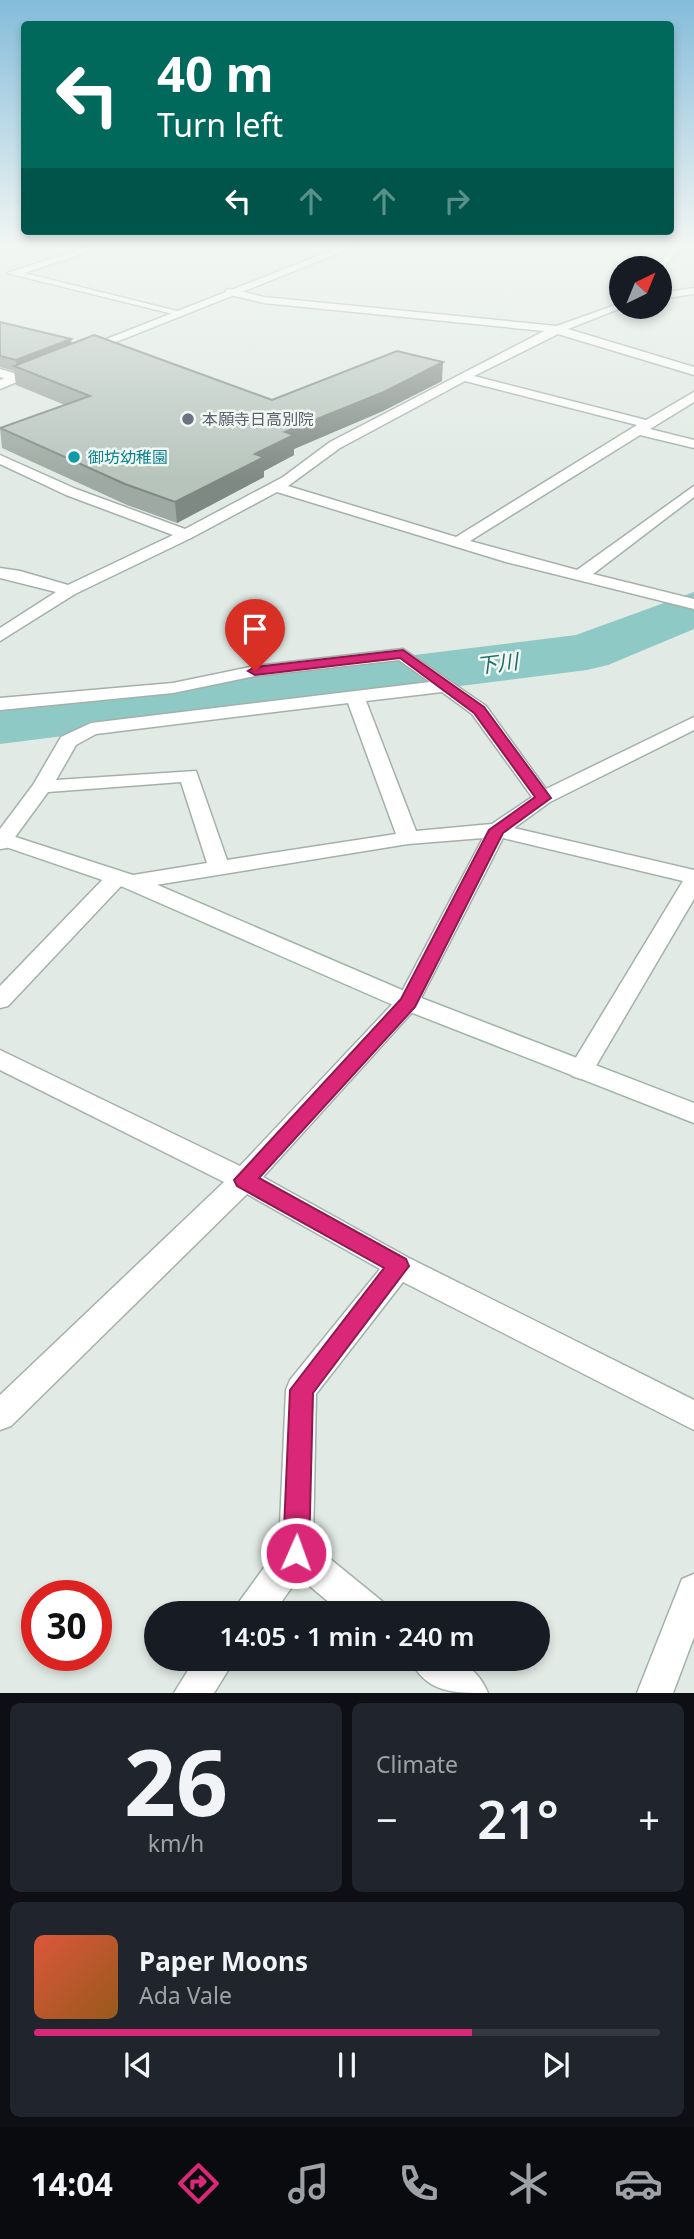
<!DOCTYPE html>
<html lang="en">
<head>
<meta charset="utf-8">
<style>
	body { margin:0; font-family:"Noto Sans","Noto Sans JP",sans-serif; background:#20242c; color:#f1f3f6; height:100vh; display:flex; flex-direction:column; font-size:26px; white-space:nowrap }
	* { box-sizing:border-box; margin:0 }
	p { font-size:23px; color:#9ea1a6 }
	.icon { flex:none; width:38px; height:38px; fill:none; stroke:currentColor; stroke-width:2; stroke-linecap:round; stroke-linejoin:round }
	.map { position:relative; height:1693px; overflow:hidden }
	.sheet { display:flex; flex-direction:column; gap:10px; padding:10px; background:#0d0f14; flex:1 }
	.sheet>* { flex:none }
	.guide { position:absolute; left:21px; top:21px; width:653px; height:214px; border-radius:7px; box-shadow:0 4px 10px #0003; background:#00695c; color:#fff; overflow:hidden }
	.needle { width:46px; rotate:43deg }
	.buttons { position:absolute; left:609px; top:256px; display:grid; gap:14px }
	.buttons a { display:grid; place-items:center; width:63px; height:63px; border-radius:50%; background:#171b24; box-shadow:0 4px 10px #0003; font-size:35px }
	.speed { position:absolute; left:21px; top:1580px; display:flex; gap:14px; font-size:35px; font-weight:700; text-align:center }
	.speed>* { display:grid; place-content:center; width:91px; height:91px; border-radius:50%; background:#171b24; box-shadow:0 4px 10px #0003; line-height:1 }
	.speed .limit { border:10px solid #d22; background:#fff; color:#111 }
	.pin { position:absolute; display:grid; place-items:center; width:60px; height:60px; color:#fff; margin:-72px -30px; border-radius:50% 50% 50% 0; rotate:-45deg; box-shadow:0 0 7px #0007 }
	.pin .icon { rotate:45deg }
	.me { position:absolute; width:77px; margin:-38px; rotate:2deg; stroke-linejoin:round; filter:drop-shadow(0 0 5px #0008) }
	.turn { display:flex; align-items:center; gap:24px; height:147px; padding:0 21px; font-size:32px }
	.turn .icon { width:91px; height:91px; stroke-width:2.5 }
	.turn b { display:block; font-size:49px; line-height:60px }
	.lanes { display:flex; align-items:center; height:66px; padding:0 21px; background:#0003; justify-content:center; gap:35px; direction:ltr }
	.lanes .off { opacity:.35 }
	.big { font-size:52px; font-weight:600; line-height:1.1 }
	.sheet .card { flex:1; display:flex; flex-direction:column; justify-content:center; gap:10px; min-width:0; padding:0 24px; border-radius:10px; background:#20242c }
	.sheet .dial { align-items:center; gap:0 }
	.dial b { font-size:91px; line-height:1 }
	.song { display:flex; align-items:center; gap:21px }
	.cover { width:84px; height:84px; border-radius:10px; background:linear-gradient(135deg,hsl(10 70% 55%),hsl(30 70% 35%)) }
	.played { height:7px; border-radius:4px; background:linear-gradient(90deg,#db2777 70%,#363941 70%) }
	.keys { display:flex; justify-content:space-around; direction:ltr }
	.heat { display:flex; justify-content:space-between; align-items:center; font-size:38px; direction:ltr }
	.sheet .tiles { flex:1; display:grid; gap:10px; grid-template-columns:1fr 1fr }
	.card:last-child { grid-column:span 2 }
	.trip { position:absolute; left:144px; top:1601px; width:406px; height:70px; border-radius:35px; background:#171b24; box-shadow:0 4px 10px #0003; font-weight:600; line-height:70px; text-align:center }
	.dock { display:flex; height:112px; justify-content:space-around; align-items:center; background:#090b0e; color:#9ea1a6 }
	.dock .icon { width:49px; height:49px }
	.dock .active { color:#db2777 }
	.dock b { font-size:32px; color:#f1f3f6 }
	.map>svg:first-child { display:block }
</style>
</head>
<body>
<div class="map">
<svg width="694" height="1693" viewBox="0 0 694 1693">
	<rect width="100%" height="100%" fill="#e1eae4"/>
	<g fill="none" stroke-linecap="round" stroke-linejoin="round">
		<polygon fill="#8ec9c5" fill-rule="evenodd" points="694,592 694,629 608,665 587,670 0,744 0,706 576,635"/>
		<defs>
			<g id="street">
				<polygon points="97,244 112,244 24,273 181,312 181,316 7,273"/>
				<polygon points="675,244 685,244 660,271 660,268 655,268"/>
				<polygon points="694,288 694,294 660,299 660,293"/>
				<path d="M 230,289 L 264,297 L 557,326 L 621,303 L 621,306 L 626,306 L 568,329 L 694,367 L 694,375 L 558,334 L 474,376 L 646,420 L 694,392 L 694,402 L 650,429 L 694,440 L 694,448 L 640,435 L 470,541 L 577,570 L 694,486 L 694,497 L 593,574 L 694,599 L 694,609 L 506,562 L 277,492 L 191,538 L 75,594 L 0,641 L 0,628 L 56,592 L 0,578 L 0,568 L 20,571 L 68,585 L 173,535 L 66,495 L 0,464 L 0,455 L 76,489 L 185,529 L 283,477 L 330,442 L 544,331 L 264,303 L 226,294 L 226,290 ZM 465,381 L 637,425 L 456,537 L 288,486 L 340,448 Z"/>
				<polygon points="0,369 21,375 23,378 17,382 0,377"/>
				<path d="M 403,649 L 486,706 L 546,789 L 694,717 L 694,730 L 550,802 L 514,828 L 694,870 L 694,899 L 590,1076 L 581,1079 L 572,1076 L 568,1070 L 572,1064 L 683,881 L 503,838 L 416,1008 L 263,1177 L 409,1258 L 694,1400 L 694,1430 L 403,1282 L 316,1394 L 313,1545 L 383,1602 L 388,1614 L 343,1614 L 299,1577 L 273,1614 L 234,1614 L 239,1602 L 279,1547 L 286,1390 L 290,1380 L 380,1269 L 247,1194 L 11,1426 L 0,1430 L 0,1395 L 224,1182 L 0,1070 L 0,1050 L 240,1166 L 399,997 L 483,838 L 408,844 L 131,889 L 122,885 L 8,1006 L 0,1008 L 0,986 L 109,873 L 117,871 L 127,876 L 207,863 L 181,782 L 48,792 L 7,848 L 0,849 L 0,829 L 33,785 L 61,737 L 91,723 L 430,682 L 399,660 L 255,676 L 173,693 L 0,710 L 0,698 L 173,683 L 255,666 ZM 442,692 L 472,714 L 532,797 L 492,824 L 416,831 L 366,701 ZM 348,703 L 396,834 L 227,860 L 196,771 L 56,780 L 76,745 L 96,734 Z"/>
				<polygon points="694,1574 694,1637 673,1693 637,1693 682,1579"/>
				<polygon points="195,1659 235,1659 214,1693 174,1693"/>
				<path d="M 410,1659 C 445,1659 472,1655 488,1693 C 453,1693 426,1693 410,1659 Z"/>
			</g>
			<g id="secondary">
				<polygon points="348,244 362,244 86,354 76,351"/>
				<polygon points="42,363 48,367 46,370 0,389 0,380"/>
				<polygon points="0,832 139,877 416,996 694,1103 694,1123 400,1008 123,887 0,845"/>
			</g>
		</defs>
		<use href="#street" stroke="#a4b1aa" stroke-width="3"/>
		<use href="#secondary" stroke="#a1b4a9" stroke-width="3"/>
		<use href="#street" fill="#fff" fill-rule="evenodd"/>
		<use href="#secondary" fill="#fff" fill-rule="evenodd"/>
	</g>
	<polygon fill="#9da9a2" points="0,322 71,339 72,344 272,400 442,381 383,411 294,449 294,455 264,471 264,477 177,523 127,505 2,448 0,428 65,405 16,385 14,371 0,367"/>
	<g fill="#7f8984">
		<polygon points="71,339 72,350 17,368 16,360"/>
		<polygon points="443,362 442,381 383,411 294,449 294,455 264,471 264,477 177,523 175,502 255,454 285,432"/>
	</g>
	<g fill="#b6c4bc" stroke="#7f8984" stroke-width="2">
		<polygon points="0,322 71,339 16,360 0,356"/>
		<polygon points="94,335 272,400 397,351 443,362 384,392 285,432 294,435 255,454 264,457 175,502 125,484 0,428 90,396 14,366"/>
	</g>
	<linearGradient id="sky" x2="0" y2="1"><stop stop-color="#84bcda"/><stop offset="0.51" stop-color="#f2f6f3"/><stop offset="1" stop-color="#f2f6f3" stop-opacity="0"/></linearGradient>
	<rect width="694" height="481" fill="url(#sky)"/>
	<polygon fill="#db2777" stroke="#8e194d" stroke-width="2" points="403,650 484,707 551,798 503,833 415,1007 259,1178 406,1259 409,1266 313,1393 309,1553 305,1562 296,1566 287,1562 283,1553 290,1390 384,1268 237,1186 234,1180 401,999 489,830 535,797 474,713 400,658 255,675 248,671 255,667"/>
	<circle fill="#6b7280" stroke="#f1f7f2" stroke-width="2.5" cx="188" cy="419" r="7"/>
	<circle fill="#0f9aa8" stroke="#f1f7f2" stroke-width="2.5" cx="74" cy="457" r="7"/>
	<g text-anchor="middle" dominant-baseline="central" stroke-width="5" stroke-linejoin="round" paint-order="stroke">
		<g font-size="16" fill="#5b616d" stroke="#f1f7f2" text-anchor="start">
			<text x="202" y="419">本願寺日高別院</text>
		</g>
		<g font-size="16" fill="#0d838f" stroke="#f1f7f2" text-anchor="start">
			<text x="88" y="457">御坊幼稚園</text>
		</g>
		<g font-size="21" font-style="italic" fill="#246d69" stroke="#f1f7f2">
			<text transform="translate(497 663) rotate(-7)">下川</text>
		</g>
	</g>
</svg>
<div class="buttons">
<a><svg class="needle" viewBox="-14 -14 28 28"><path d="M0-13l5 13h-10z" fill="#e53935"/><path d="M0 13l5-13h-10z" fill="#9ea1a6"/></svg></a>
</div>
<div class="speed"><div class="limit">30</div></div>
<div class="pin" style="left:255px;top:671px;background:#d93025"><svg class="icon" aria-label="arrive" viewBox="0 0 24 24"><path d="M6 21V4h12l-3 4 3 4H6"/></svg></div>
<svg class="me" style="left:296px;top:1553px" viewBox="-20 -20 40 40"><circle r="17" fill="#db2777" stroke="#fff" stroke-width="3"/><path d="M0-11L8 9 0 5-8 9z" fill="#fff"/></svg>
<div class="trip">14:05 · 1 min · 240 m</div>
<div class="guide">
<div class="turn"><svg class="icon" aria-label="left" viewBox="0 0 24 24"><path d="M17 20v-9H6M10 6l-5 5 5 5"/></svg><div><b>40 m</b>Turn left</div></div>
<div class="lanes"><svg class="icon" aria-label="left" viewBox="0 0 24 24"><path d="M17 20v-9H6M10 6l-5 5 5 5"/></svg><svg class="icon off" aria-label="ahead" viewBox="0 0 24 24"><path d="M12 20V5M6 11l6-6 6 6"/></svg><svg class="icon off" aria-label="ahead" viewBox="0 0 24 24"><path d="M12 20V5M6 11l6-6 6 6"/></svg><svg class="icon off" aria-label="right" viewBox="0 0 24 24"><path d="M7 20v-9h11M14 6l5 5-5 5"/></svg></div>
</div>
</div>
<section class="sheet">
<div class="tiles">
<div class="card dial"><b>26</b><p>km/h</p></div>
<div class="card"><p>Climate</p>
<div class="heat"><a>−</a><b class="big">21°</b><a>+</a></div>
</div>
<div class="card">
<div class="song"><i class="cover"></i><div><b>Paper Moons</b><p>Ada Vale</p></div></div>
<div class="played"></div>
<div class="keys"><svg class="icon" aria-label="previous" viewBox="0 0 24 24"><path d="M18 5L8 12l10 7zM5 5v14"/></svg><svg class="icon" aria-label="pause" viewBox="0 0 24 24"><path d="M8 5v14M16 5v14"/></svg><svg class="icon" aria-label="next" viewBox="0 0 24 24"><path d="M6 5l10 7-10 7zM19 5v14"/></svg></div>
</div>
</div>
</section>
<nav class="dock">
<b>14:04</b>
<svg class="icon active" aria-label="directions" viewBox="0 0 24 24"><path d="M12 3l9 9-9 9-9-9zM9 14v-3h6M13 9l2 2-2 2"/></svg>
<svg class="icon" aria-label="music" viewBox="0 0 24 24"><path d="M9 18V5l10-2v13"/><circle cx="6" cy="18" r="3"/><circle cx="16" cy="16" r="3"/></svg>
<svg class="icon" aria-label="phone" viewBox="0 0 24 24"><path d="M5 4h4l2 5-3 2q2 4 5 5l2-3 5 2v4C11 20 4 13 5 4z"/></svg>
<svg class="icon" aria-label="climate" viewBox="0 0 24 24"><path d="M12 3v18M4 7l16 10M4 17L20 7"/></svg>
<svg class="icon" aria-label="car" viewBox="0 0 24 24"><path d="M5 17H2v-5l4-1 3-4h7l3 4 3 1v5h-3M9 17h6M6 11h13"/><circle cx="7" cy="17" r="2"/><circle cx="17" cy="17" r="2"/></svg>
</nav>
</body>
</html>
